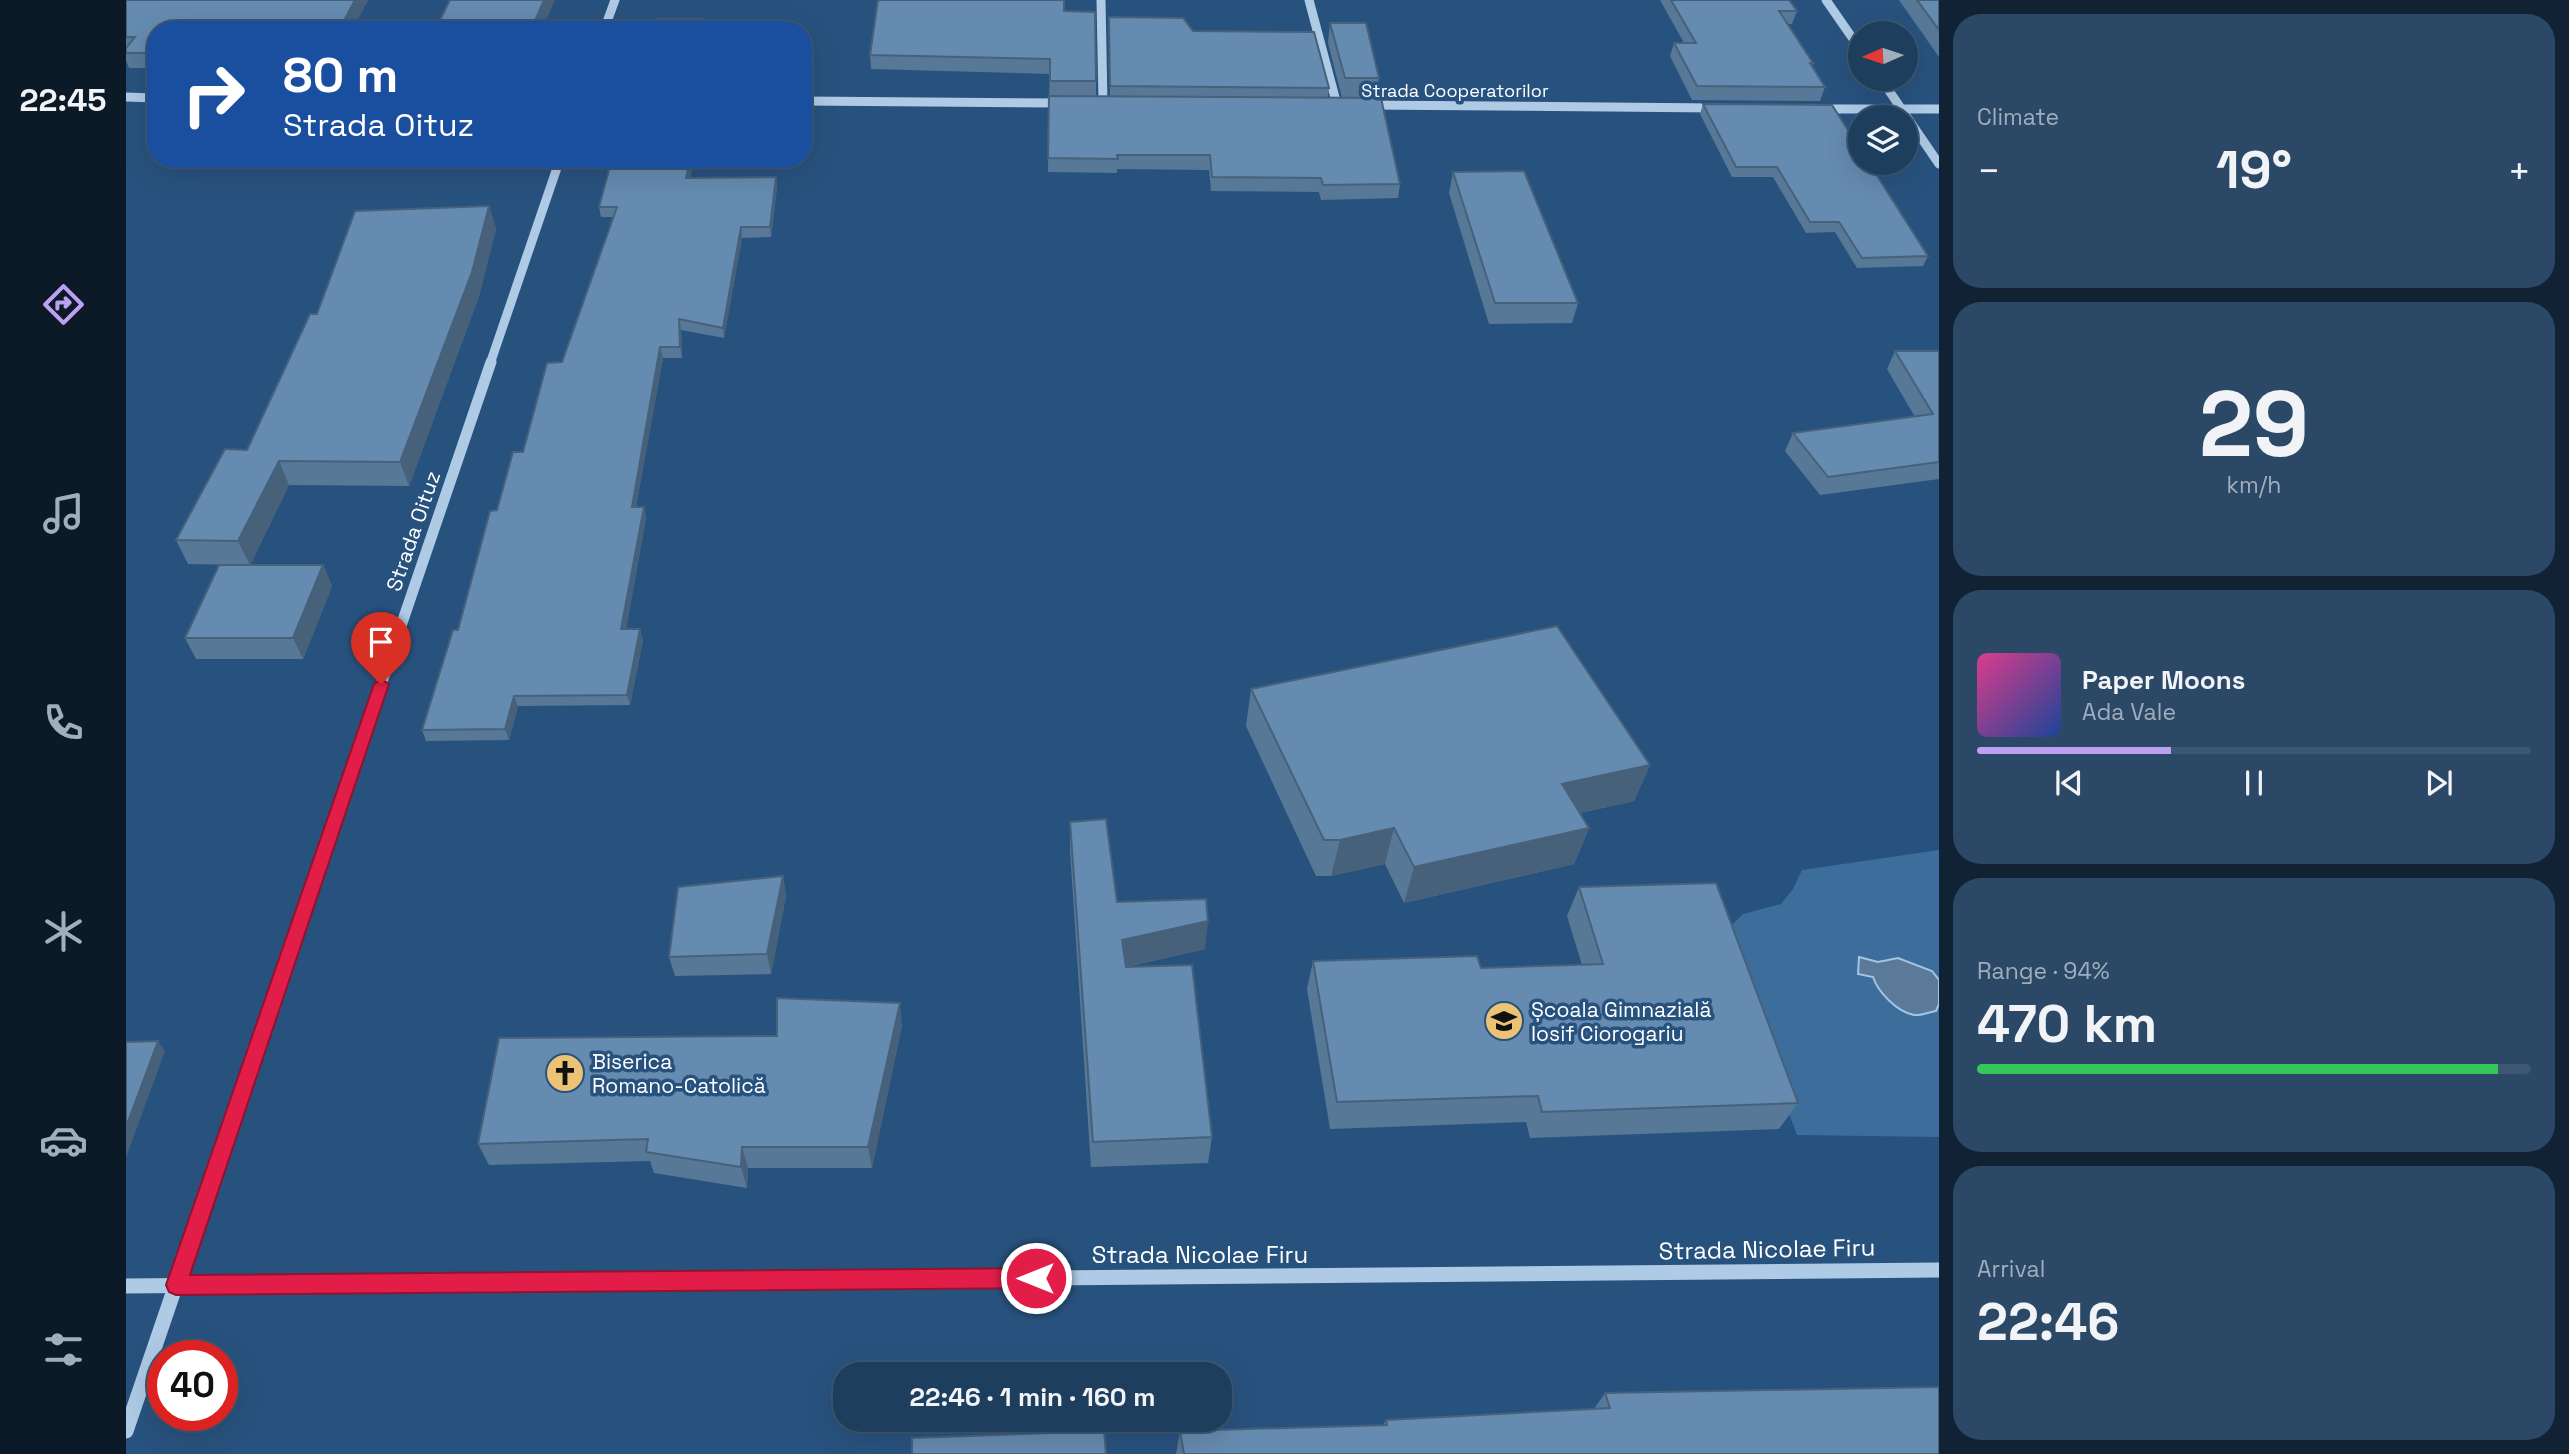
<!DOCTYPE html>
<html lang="en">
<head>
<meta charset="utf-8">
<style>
	body { margin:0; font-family:"Space Grotesk",sans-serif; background:#2b4967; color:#f1f3f6; height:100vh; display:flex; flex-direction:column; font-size:26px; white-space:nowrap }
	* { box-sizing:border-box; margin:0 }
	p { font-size:23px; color:#a1aebc }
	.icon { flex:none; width:38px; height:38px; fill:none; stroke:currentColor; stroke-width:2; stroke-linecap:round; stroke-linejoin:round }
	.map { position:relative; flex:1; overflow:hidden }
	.drawer { display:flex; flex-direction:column; gap:14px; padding:14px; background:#102234; width:630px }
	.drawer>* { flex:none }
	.hud { position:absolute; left:21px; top:21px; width:665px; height:147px; border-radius:28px; box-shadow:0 7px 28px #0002,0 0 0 2px #3c5773; background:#1a4fa0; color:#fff; overflow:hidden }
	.needle { width:46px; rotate:267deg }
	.fabs { position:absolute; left:1722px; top:21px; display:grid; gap:14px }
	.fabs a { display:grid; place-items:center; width:70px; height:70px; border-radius:50%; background:#1e3e5e; box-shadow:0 7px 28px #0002,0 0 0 2px #3c5773; font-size:35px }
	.speed { position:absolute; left:21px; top:1340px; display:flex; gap:14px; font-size:35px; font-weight:700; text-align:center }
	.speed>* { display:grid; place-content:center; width:91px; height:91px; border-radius:50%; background:#1e3e5e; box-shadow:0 7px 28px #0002,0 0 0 2px #3c5773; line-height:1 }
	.speed .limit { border:10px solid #d22; background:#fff; color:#111 }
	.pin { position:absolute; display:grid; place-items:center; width:60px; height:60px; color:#fff; margin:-72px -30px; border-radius:50% 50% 50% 0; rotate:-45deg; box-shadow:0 0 7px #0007 }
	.pin .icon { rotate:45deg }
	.me { position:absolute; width:77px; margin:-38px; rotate:270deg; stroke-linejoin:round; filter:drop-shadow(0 0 5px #0008) }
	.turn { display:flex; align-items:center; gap:24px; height:147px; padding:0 21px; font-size:32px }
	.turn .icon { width:91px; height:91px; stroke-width:2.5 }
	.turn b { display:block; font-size:49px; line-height:60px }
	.big { font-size:52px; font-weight:800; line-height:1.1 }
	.drawer .card { flex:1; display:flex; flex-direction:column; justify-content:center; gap:10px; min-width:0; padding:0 24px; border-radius:28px; background:#2b4967 }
	.drawer .dial { align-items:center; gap:0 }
	.dial b { font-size:91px; line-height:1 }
	.song { display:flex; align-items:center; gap:21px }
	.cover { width:84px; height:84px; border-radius:10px; background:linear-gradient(135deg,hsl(330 70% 55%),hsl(220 70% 35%)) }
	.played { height:7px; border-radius:4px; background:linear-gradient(90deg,#bca0f2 35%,#3c5773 35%) }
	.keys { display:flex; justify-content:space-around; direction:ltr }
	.heat { display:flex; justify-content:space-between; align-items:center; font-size:38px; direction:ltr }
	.charge { height:10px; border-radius:5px; background:linear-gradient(90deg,#34c759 94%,#3c5773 0) }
	.trip { position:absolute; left:707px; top:1362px; width:399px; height:70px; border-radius:28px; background:#1e3e5e; box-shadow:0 7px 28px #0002,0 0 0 2px #3c5773; font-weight:800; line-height:70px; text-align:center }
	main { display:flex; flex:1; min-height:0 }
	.dock { display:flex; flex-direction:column; width:126px; justify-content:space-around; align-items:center; background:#0c1926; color:#a1aebc }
	.dock .icon { width:49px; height:49px }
	.dock .current { color:#bca0f2 }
	.dock b { font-size:32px; color:#f1f3f6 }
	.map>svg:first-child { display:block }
</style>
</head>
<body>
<main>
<nav class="dock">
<b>22:45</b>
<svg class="icon current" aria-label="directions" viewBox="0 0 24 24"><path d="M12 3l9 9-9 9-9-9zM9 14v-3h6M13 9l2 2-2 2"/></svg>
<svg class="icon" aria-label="music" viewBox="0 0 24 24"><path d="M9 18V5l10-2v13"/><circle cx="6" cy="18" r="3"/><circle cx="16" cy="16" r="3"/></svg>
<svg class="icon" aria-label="phone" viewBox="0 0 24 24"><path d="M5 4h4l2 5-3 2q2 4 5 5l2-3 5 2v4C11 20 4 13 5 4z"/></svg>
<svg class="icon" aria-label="climate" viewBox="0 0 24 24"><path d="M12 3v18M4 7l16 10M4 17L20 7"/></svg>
<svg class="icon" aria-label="car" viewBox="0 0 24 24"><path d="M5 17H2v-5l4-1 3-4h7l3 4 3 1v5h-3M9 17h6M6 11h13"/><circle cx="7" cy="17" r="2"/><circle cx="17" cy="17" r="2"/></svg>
<svg class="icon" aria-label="filters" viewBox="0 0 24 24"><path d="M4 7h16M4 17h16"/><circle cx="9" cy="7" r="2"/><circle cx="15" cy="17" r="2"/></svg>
</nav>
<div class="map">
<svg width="1813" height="1454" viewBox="0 0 1813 1454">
	<rect width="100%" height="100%" fill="#28527e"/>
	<polygon fill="#3c6d9b" points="1813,850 1813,1137 1671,1135 1596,935 1617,914 1655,904 1667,889 1676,870"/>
	<path fill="#5b7998" stroke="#a3c5e5" stroke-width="2" d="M 1733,957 L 1752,962 L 1772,958 L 1806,971 L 1813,980 L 1813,1004 L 1810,1011 C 1803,1012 1794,1016 1788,1015 C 1771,1012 1752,992 1747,977 L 1732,974 Z"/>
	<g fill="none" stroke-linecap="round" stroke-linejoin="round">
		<g stroke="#aecae5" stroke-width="9">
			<polyline points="975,0 977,103"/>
			<polyline points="1183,0 1211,105"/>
			<polyline points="1700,0 1734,49"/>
			<polyline points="478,30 489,0"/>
			<polyline points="1755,79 1813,164"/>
			<polyline points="0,97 30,98"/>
			<polyline points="677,101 938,103"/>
			<polyline points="1243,105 1592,108"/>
			<polyline points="1694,109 1813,109"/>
			<polyline points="364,364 434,159"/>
		</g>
		<polyline stroke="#aecae5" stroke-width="11" points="203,837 365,362"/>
		<g stroke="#aecae5" stroke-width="15">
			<polyline points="0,1286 1813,1270"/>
			<polyline points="0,1431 203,836"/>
		</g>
	</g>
	<g fill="#577897">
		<polygon points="0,0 242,0 226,30 30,30 30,68 3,68 0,61"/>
		<polygon points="1534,0 1663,0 1671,11 1666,24 1662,24 1687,63 1686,66 1699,87 1694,101 1566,100 1544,56 1548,43 1558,43"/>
		<polygon points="1773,0 1813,0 1813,57"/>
		<polygon points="938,11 970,81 970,96 923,96 924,74 745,69 744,55"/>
		<polygon points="983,17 1067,31 1203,88 1202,98 984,96"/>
		<polygon points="1204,23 1253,78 1250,98 1216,98 1202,43"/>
		<polygon points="923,96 1274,184 1272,198 1195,200 1193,192 1085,191 1083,170 991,169 991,173 922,172"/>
		<polygon points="1577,104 1802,256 1797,266 1731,268 1709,232 1680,233 1647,177 1606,177 1574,114"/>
		<polygon points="568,159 564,178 650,177 651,187 645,237 616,238 598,338 555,330 556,358 537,358 510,507 518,507 520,518 500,629 517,640 504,705 392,706 383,740 300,741 296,730 332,630 371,510 436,362 488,217 475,217 473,207"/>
		<polygon points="1327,172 1452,303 1446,323 1363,324 1323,193"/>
		<polygon points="363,206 370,229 353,296 283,486 163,485 124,565 197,565 206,586 177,659 70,659 59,638 115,565 62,564 50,540 121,450 191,314"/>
		<polygon points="1769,351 1813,351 1813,479 1694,495 1659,451 1667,433 1789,417 1761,369"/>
		<polygon points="1125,689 1524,765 1508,801 1454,813 1463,828 1448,864 1278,903 1259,864 1205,876 1190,876 1120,726"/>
		<polygon points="944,822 991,902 1079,949 1000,967 1086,1137 1082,1163 965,1167 944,851"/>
		<polygon points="657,876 660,896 645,974 549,976 543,957"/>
		<polygon points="1453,887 1672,1103 1653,1129 1404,1138 1400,1122 1204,1129 1181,989 1187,961 1355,968 1456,965 1441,916"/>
		<polygon points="776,1025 746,1168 622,1168 621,1188 528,1173 524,1161 363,1165 352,1144"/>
		<polygon points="1479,1393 1813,1454 1050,1454 1054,1431 1257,1425 1260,1420 1468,1409"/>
	</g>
	<g fill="#47617b">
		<polygon points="229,0 242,0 226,30 213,30"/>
		<polygon points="418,0 429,0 416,30 405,30"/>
		<polygon points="564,159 568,159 562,189 560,178"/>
		<polygon points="650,177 651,187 645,237 644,227"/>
		<polygon points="363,206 370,229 353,296 283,486 274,462"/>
		<polygon points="615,227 616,238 598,338 597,328"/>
		<polygon points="553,319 555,330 556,358 554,347"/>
		<polygon points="534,347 537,358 508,518 506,507"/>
		<polygon points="153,461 163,485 124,565 112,541"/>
		<polygon points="518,507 520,518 498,640 495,629"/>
		<polygon points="197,565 206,586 177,659 167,638"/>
		<polygon points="514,629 517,640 504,705 501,695"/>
		<polygon points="388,696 392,706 383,740 379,729"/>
		<polygon points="1524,765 1508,801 1422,820 1436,784"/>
		<polygon points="1268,828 1259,864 1205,876 1214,840"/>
		<polygon points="1463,828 1448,864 1278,903 1288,867"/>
		<polygon points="657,876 660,896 645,974 641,954"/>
		<polygon points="1082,921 1079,949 994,968 996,940"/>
		<polygon points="774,1003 776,1025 746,1168 742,1147"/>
		<polygon points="32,1041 39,1051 0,1158 0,1127"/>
		<polygon points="616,1147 622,1168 621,1188 615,1167"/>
	</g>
	<g fill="#658bb0" stroke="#47617b" stroke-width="2">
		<polygon points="0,0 229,0 213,30 30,30 30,53 0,53 0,48 9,37 0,37"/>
		<polygon points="324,0 418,0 405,30 309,30"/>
		<polygon points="752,0 938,0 938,11 969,12 970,81 924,81 924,59 744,55"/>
		<polygon points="1545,0 1663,0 1671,11 1653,11 1687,63 1684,63 1699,87 1571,86 1548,43 1570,43"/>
		<polygon points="1791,0 1813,0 1813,30"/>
		<polygon points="983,17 1057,18 1067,31 1188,32 1203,88 984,86"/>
		<polygon points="531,19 576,19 575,23 593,23 591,30 528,30"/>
		<polygon points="1204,23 1240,23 1253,78 1219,78"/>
		<polygon points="923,96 1255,98 1274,184 1197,185 1195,178 1086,177 1084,155 991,155 992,159 922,158"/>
		<polygon points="1577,104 1706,105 1734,149 1734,163 1743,163 1802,256 1736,258 1713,222 1684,222 1651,167 1610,167"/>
		<polygon points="486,159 564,159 560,178 650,177 644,227 615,227 597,328 553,319 554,347 534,347 506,507 518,507 495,629 514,629 501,695 388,696 379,729 296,730 327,630 332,630 364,511 371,510 387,452 397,452 421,363 436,362 491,207 473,207"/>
		<polygon points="1398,171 1452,303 1369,303 1327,172"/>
		<polygon points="363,206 346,272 274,462 153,461 112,541 50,540 99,449 121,450 184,314 191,314 229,211"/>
		<polygon points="1769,351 1813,351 1813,462 1702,477 1667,433 1807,414"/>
		<polygon points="93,565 197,565 167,638 59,638"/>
		<polygon points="1431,626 1524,765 1436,784 1463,828 1288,867 1268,828 1214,840 1198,840 1125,689"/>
		<polygon points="980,819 991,902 1080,899 1082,921 996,940 1000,967 1066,965 1086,1137 967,1142 944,822"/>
		<polygon points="657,876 641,954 543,957 552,887"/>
		<polygon points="1590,883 1672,1103 1416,1112 1412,1096 1211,1102 1187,961 1351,956 1355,968 1477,964 1453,887"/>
		<polygon points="651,998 774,1003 742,1147 616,1147 615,1167 520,1152 522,1139 352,1144 373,1038 651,1036"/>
		<polygon points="32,1041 0,1127 0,1042"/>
		<polygon points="1813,1387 1813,1454 1058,1454 1054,1431 1261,1425 1260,1420 1484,1408 1479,1393"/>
		<polygon points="978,1431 980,1454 786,1454 786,1438"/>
	</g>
	<polygon fill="#e11d48" stroke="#92132f" stroke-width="2" points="255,679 263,684 64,1275 910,1268 917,1271 920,1278 917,1285 910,1288 50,1295 43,1292 40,1285 248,684"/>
	<defs>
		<symbol id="school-disc" viewBox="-11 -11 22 22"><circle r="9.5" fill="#ecc375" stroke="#28527e"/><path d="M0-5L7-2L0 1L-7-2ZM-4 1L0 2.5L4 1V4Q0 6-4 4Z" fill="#111"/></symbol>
		<symbol id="church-disc" viewBox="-11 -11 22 22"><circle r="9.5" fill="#ecc375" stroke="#28527e"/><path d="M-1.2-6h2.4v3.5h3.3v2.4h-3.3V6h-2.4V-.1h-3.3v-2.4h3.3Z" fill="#111"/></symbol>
	</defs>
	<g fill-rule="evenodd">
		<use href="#school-disc" x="1356" y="999" width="44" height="44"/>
		<use href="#church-disc" x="417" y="1051" width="44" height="44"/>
	</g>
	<g text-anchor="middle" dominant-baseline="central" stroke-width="7" stroke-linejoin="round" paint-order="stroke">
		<g font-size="18" fill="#fff" stroke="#28527e">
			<text x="1329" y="90">Strada Cooperatorilor</text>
		</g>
		<g font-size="21" fill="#fff" stroke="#28527e">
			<text transform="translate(287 531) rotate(-71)">Strada Oituz</text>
		</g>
		<g font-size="21" fill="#fff" stroke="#28527e" text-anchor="start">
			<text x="1405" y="1009">Școala Gimnazială<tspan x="1405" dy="24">Iosif Ciorogariu</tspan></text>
			<text x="466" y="1061">Biserica<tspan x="466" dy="24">Romano-Catolică</tspan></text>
		</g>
		<g font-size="24" fill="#fff" stroke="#28527e">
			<text transform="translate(1641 1249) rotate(-1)">Strada Nicolae Firu</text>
			<text x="1074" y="1254">Strada Nicolae Firu</text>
		</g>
	</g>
</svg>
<div class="fabs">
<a><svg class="needle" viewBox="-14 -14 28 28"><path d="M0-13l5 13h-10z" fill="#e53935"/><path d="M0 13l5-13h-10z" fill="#a1aebc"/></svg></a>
<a><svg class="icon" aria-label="layers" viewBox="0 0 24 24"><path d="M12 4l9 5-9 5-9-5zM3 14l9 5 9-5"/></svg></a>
</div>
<div class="speed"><div class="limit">40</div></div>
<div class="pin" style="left:255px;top:684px;background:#d93025"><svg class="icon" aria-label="arrive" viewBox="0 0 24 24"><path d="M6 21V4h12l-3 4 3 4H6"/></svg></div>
<svg class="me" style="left:910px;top:1278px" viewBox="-20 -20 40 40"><circle r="17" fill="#e11d48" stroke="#fff" stroke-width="3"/><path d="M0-11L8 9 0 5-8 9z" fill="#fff"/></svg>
<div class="trip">22:46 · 1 min · 160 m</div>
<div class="hud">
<div class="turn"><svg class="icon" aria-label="right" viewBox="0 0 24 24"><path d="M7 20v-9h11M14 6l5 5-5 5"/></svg><div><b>80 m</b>Strada Oituz</div></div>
</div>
</div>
<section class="drawer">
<div class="card"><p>Climate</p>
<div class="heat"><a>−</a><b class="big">19°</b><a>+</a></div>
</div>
<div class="card dial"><b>29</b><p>km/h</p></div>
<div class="card">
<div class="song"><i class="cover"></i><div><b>Paper Moons</b><p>Ada Vale</p></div></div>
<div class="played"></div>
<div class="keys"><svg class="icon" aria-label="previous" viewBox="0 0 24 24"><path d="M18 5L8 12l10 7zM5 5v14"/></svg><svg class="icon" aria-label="pause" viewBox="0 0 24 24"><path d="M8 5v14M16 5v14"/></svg><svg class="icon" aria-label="next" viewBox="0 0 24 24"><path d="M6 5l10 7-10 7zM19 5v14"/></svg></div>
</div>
<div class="card"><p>Range · 94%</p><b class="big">470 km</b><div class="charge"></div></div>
<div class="card"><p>Arrival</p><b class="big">22:46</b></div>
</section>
</main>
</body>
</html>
